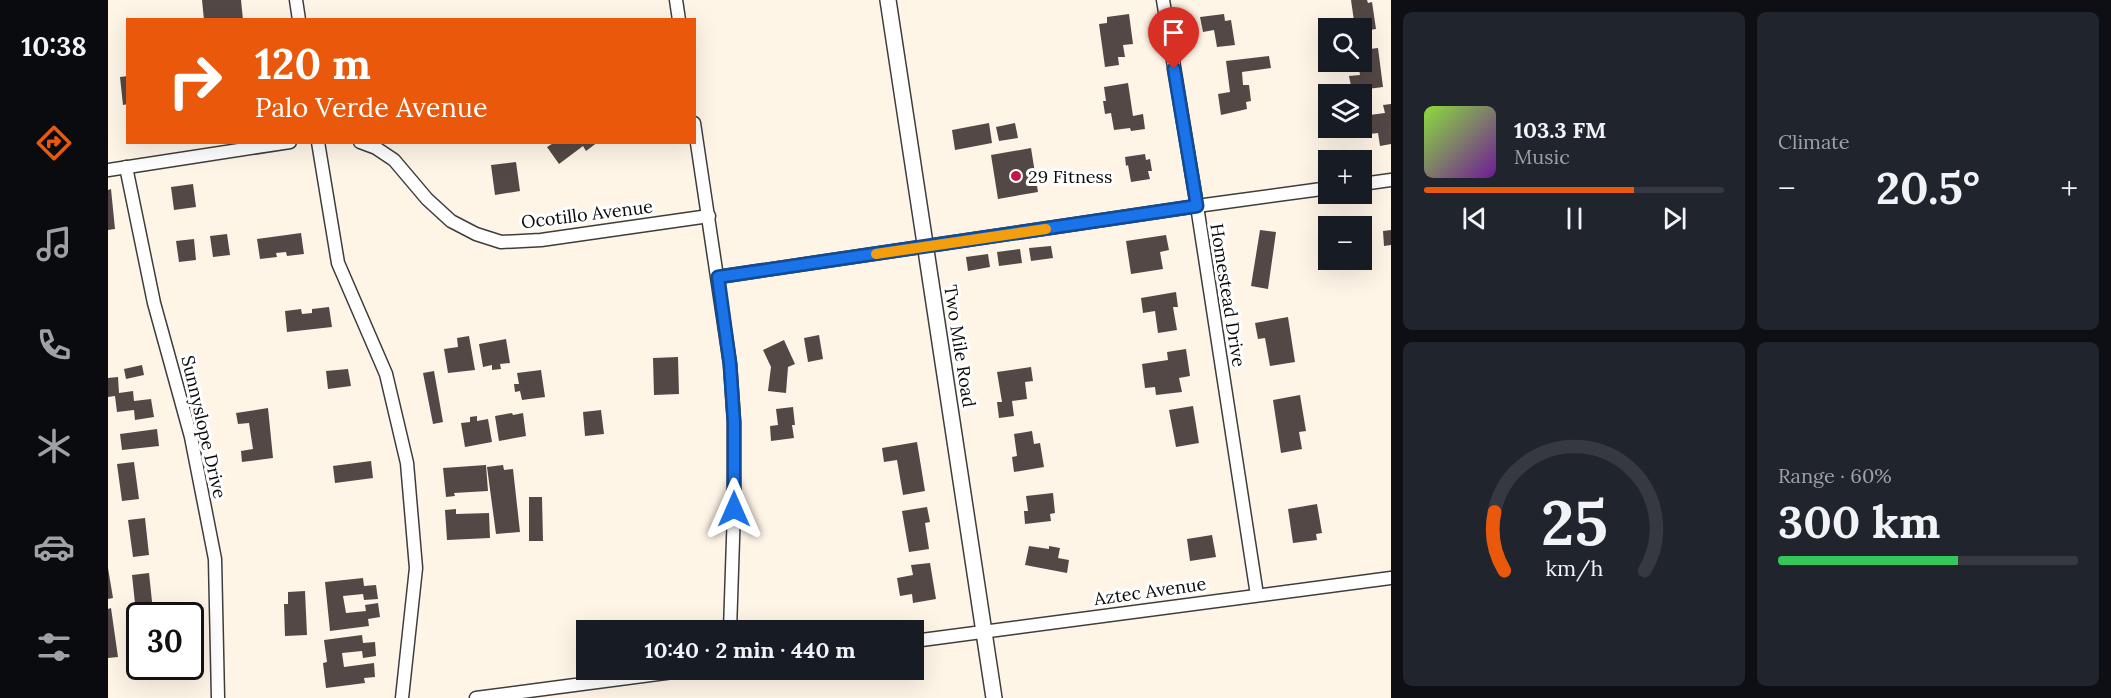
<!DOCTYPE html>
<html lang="en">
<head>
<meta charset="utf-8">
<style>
	body { margin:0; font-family:Lora,serif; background:#20242c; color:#f1f3f6; height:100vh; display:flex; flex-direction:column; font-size:22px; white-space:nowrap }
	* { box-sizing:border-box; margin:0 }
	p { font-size:20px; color:#9ea1a6 }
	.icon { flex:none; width:33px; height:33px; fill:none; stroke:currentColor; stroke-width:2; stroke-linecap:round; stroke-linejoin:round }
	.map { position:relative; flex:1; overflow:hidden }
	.side { display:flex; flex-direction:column; gap:12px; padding:12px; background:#0d0f14; width:720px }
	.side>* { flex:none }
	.hud { position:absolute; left:18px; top:18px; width:570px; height:126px; border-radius:0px; box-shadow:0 6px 24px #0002; background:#ea580c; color:#fff; overflow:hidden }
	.controls { position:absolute; left:1210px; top:18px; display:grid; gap:12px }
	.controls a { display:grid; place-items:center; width:54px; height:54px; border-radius:0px; background:#171b24; box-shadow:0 6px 24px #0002; font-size:30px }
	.speed { position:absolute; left:18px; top:602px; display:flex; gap:12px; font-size:30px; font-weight:700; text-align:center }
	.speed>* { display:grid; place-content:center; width:78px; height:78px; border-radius:50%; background:#171b24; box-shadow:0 6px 24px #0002; line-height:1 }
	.speed .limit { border:3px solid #111; border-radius:9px; background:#fff; color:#111 }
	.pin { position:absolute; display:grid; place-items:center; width:51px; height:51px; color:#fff; margin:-62px -26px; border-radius:50% 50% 50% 0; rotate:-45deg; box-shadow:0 0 6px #0007 }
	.pin .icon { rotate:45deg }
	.me { position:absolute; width:66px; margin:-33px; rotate:0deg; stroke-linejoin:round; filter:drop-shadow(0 0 4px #0008) }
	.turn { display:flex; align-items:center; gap:21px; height:126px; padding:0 30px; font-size:27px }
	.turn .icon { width:78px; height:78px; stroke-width:2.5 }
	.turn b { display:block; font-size:42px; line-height:51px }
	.big { font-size:45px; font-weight:700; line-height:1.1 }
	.side .widget { flex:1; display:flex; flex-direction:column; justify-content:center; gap:9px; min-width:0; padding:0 21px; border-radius:9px; background:#20242c }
	.side .dial { align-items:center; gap:0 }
	.dial svg { height:156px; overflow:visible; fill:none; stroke:#363941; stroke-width:7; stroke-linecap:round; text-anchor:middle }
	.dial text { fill:#f1f3f6; stroke:none }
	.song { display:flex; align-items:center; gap:18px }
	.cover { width:72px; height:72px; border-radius:9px; background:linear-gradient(135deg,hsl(90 70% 55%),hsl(280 70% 35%)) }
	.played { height:6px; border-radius:3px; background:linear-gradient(90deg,#ea580c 70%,#363941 70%) }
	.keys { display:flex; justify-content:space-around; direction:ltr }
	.heat { display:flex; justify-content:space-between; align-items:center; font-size:33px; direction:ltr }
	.charge { height:9px; border-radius:4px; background:linear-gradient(90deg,#34c759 60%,#363941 0) }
	.side .tiles { flex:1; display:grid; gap:12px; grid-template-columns:repeat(2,1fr) }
	.trip { position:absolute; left:468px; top:620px; width:348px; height:60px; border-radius:0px; background:#171b24; box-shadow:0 6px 24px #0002; font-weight:700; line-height:60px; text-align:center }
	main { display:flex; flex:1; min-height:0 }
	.tab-bar { display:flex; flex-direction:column; width:108px; justify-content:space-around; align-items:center; background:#090b0e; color:#9ea1a6 }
	.tab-bar .icon { width:42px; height:42px }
	.tab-bar .on { color:#ea580c }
	.tab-bar b { font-size:27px; color:#f1f3f6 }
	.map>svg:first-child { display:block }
</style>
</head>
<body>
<main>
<nav class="tab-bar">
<b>10:38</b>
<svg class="icon on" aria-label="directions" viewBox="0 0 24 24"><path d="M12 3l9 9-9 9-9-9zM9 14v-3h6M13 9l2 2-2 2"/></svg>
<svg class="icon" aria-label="music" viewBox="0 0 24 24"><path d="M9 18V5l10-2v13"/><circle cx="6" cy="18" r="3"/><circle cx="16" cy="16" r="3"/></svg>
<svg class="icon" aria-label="phone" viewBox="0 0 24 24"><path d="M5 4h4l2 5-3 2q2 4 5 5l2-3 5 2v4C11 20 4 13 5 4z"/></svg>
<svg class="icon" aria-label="climate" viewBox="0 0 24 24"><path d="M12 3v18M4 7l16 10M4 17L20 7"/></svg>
<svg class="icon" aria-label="car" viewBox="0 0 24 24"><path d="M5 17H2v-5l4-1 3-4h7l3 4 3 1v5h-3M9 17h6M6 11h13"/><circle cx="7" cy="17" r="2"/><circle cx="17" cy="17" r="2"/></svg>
<svg class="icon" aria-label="filters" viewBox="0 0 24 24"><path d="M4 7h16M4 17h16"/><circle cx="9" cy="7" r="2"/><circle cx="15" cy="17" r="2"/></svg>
</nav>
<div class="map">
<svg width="1283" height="698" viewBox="0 0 1283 698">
	<rect width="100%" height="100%" fill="#fff5e7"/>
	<g fill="#544846">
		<polygon points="94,0 133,0 135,20 96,20"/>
		<polygon points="1243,0 1259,0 1260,3 1264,2 1268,29 1254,31 1254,28 1247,28"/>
		<polygon points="1021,14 1025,44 1015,45 1017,57 1010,57 1011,65 997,67 991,24 999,23 999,17"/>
		<polygon points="1116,14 1117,21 1123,20 1127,45 1109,47 1106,30 1095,32 1092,17"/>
		<polygon points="1270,48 1275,87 1244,91 1241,76 1252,75 1250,62 1254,62 1254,50"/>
		<polygon points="1161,56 1163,68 1134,72 1135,85 1141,85 1143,101 1138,102 1139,109 1113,115 1110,94 1122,92 1118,61"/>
		<polygon points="20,76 20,104 15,105 12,77"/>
		<polygon points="1020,83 1025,116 1035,114 1037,129 1023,131 1022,128 1006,130 1003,113 997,114 995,101 998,101 996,87"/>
		<polygon points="1283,104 1283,144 1272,146 1270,133 1244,136 1243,128 1254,128 1254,116 1277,113 1275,105"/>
		<polygon points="881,123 884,143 847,150 844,130"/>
		<polygon points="907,123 910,138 891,141 888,127"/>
		<polygon points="447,142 456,144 490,142 478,151 475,146 451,164 439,147"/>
		<polygon points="923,148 930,192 890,199 883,155"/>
		<polygon points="1037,154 1038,160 1042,159 1044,171 1040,171 1042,179 1023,182 1020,165 1018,166 1017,157"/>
		<polygon points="408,162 412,191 387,195 383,165"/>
		<polygon points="85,184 88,207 66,210 63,187"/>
		<polygon points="3,189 7,229 0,230 0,190"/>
		<polygon points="1152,230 1168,232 1160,289 1143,286"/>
		<polygon points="1283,230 1283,245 1276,246 1275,231"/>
		<polygon points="193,233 196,254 179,256 178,252 168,253 169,257 152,259 149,239"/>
		<polygon points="119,234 122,255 105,257 102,236"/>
		<polygon points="1058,235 1061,250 1052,252 1055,269 1023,274 1018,241"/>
		<polygon points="86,239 88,260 71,262 68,241"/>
		<polygon points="943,246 945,258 923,261 921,248"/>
		<polygon points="912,249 914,263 891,266 889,252"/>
		<polygon points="880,254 882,267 860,271 858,257"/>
		<polygon points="1068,292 1070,307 1065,307 1069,330 1050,333 1047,311 1035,313 1033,298"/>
		<polygon points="221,307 224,327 179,332 177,311 193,309 194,314 204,313 204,309"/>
		<polygon points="1180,317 1187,362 1162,366 1157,338 1150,339 1147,323"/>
		<polygon points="711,335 715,359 700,362 696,338"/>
		<polygon points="361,336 367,370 340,373 336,349 350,347 349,338"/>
		<polygon points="398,339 402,363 392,364 393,369 384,370 384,365 375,367 371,344"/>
		<polygon points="676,340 687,364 680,367 678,393 660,391 663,367 655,350"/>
		<polygon points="1078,349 1082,376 1071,378 1074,392 1048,395 1047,387 1037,388 1034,364 1060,360 1059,352"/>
		<polygon points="570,357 571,394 546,395 545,358"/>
		<polygon points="34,365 36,375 18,379 16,369"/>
		<polygon points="923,367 925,381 917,382 919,399 904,401 906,416 891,418 889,402 894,402 889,372"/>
		<polygon points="240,369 243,386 220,389 218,371"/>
		<polygon points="433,370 437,397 414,400 412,391 407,392 406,384 411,384 409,373"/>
		<polygon points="326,371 335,422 325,424 315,373"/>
		<polygon points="10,377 11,393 25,391 26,401 43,399 46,417 27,420 26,410 9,412 7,396 0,397 0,378"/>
		<polygon points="1192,395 1198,431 1191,432 1194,449 1173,453 1165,400"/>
		<polygon points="1085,406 1091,443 1068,447 1061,410"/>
		<polygon points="685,407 687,425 684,425 686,438 663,441 662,426 670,425 668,409"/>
		<polygon points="160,408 165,458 134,462 133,451 145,449 141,423 130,424 128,413"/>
		<polygon points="493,410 496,434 477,436 475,412"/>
		<polygon points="404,413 405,415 415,413 418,436 391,441 387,416"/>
		<polygon points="369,416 369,421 380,419 384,442 357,447 353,423 362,422 362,417"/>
		<polygon points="49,429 51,446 14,450 12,434"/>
		<polygon points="924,431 926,444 932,443 936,467 906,472 904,457 909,456 906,434"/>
		<polygon points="809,442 817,491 795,495 789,460 776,462 774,448"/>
		<polygon points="263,461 265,478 227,483 225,466"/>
		<polygon points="26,462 31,499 14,501 9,464"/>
		<polygon points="378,465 380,491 346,493 347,496 338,497 335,468"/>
		<polygon points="395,465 396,470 405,469 412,532 388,534 379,467"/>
		<polygon points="945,493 947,513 942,514 943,521 917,524 916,511 920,511 918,496"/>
		<polygon points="421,497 434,497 435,541 421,541"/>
		<polygon points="1209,504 1214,533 1208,534 1209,540 1185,543 1180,509"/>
		<polygon points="819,507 822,522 817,523 821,549 801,552 794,511"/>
		<polygon points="348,509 348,514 381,513 382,538 339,540 337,510"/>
		<polygon points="37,518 41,555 25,557 20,520"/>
		<polygon points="1104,535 1108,557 1082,561 1079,539"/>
		<polygon points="921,546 941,549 941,546 952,548 950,558 961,560 959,573 917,565"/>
		<polygon points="822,563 828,599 805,603 804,594 792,596 789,578 805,575 803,565"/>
		<polygon points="0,568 5,598 0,599"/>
		<polygon points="41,573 45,611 28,613 24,575"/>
		<polygon points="255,578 256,586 268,585 270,599 256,600 255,594 235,596 238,613 258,611 257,605 270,603 272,617 260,619 261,626 222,631 217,582"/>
		<polygon points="197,591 199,635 177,636 176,604 180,604 180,592"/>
		<polygon points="3,608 10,657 0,658 0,609"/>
		<polygon points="254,635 255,643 267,642 268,656 255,658 254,651 234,653 236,667 266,663 267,677 256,678 257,683 218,688 215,663 219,662 216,640"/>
	</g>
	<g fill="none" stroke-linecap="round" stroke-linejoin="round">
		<defs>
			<g id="minor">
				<polyline points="188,0 191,20"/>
				<polyline points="568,0 571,20"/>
				<polyline points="1055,0 1089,206 1149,595"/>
				<polyline points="586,123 622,364 626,422 626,509 622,630"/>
				<polyline points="210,142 230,263 278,374 299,463 308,568 294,698"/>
				<polyline points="252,142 268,148 286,160 319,199 343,221 368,234 393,242 433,240 601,216"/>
				<polyline points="18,167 46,303 83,437 107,559 110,698"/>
				<polyline points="0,170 182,142"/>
				<polyline points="1254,184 1283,180"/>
				<polyline points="610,277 1089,206 1221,188"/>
				<polyline points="806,641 1283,578"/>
				<polyline points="368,698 588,669"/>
			</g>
			<polyline id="tertiary" points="780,0 886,698"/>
		</defs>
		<use href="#minor" stroke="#3d3d3d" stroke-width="15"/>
		<use href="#tertiary" stroke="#3d3d3d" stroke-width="18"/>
		<use href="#minor" stroke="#fff" stroke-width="12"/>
		<use href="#tertiary" stroke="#fff" stroke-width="15"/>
	</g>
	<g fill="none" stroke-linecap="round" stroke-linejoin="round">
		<defs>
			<polyline id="route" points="626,509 626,422 622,364 610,277 1089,206 1066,69"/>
		</defs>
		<use href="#route" stroke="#114b97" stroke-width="15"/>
		<use href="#route" stroke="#1a73e8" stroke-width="10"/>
		<polyline stroke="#f59e0b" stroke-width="10" points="768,254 938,229"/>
	</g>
	<circle fill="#c51748" stroke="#fff" stroke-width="2" cx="908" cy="176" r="6"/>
	<g text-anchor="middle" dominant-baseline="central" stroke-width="6" stroke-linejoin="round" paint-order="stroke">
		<g font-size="18" fill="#0a0a0a" stroke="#fff" text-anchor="start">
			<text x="920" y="176">29 Fitness</text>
		</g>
		<g font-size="18" fill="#0a0a0a" stroke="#fff">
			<text transform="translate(479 214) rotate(-7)">Ocotillo Avenue</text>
			<text transform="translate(1120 295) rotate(81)">Homestead Drive</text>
			<text transform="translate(852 346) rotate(81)">Two Mile Road</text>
			<text transform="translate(96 427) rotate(77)">Sunnyslope Drive</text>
			<text transform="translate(1042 591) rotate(-8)">Aztec Avenue</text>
		</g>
	</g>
</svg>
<div class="controls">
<a><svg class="icon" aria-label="search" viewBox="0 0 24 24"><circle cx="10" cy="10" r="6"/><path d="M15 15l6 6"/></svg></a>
<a><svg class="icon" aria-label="layers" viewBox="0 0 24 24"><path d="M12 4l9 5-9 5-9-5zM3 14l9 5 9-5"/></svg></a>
<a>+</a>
<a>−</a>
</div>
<div class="speed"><div class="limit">30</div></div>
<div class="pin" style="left:1066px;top:69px;background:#d93025"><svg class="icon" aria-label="arrive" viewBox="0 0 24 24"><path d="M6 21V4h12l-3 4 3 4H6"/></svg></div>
<svg class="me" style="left:626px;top:509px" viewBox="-20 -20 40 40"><path d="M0-17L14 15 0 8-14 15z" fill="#1a73e8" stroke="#fff" stroke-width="4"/></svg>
<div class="trip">10:40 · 2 min · 440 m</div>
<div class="hud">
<div class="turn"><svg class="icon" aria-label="right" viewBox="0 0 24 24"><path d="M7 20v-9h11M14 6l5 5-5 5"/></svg><div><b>120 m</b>Palo Verde Avenue</div></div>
</div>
</div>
<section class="side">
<div class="tiles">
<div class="widget">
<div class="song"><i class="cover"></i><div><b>103.3 FM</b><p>Music</p></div></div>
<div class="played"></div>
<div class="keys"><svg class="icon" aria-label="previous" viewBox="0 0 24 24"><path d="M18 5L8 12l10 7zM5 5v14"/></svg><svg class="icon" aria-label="pause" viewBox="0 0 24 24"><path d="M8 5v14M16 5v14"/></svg><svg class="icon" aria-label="next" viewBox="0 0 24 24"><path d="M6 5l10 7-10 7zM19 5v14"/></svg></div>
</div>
<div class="widget"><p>Climate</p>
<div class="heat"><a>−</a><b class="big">20.5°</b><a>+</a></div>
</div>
<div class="widget dial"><svg viewBox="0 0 100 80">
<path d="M14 69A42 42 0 1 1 86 69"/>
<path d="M14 69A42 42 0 0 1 9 39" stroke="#ea580c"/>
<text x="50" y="56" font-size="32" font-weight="700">25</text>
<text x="50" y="72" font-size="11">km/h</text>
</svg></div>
<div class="widget"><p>Range · 60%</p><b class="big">300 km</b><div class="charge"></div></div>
</div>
</section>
</main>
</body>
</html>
